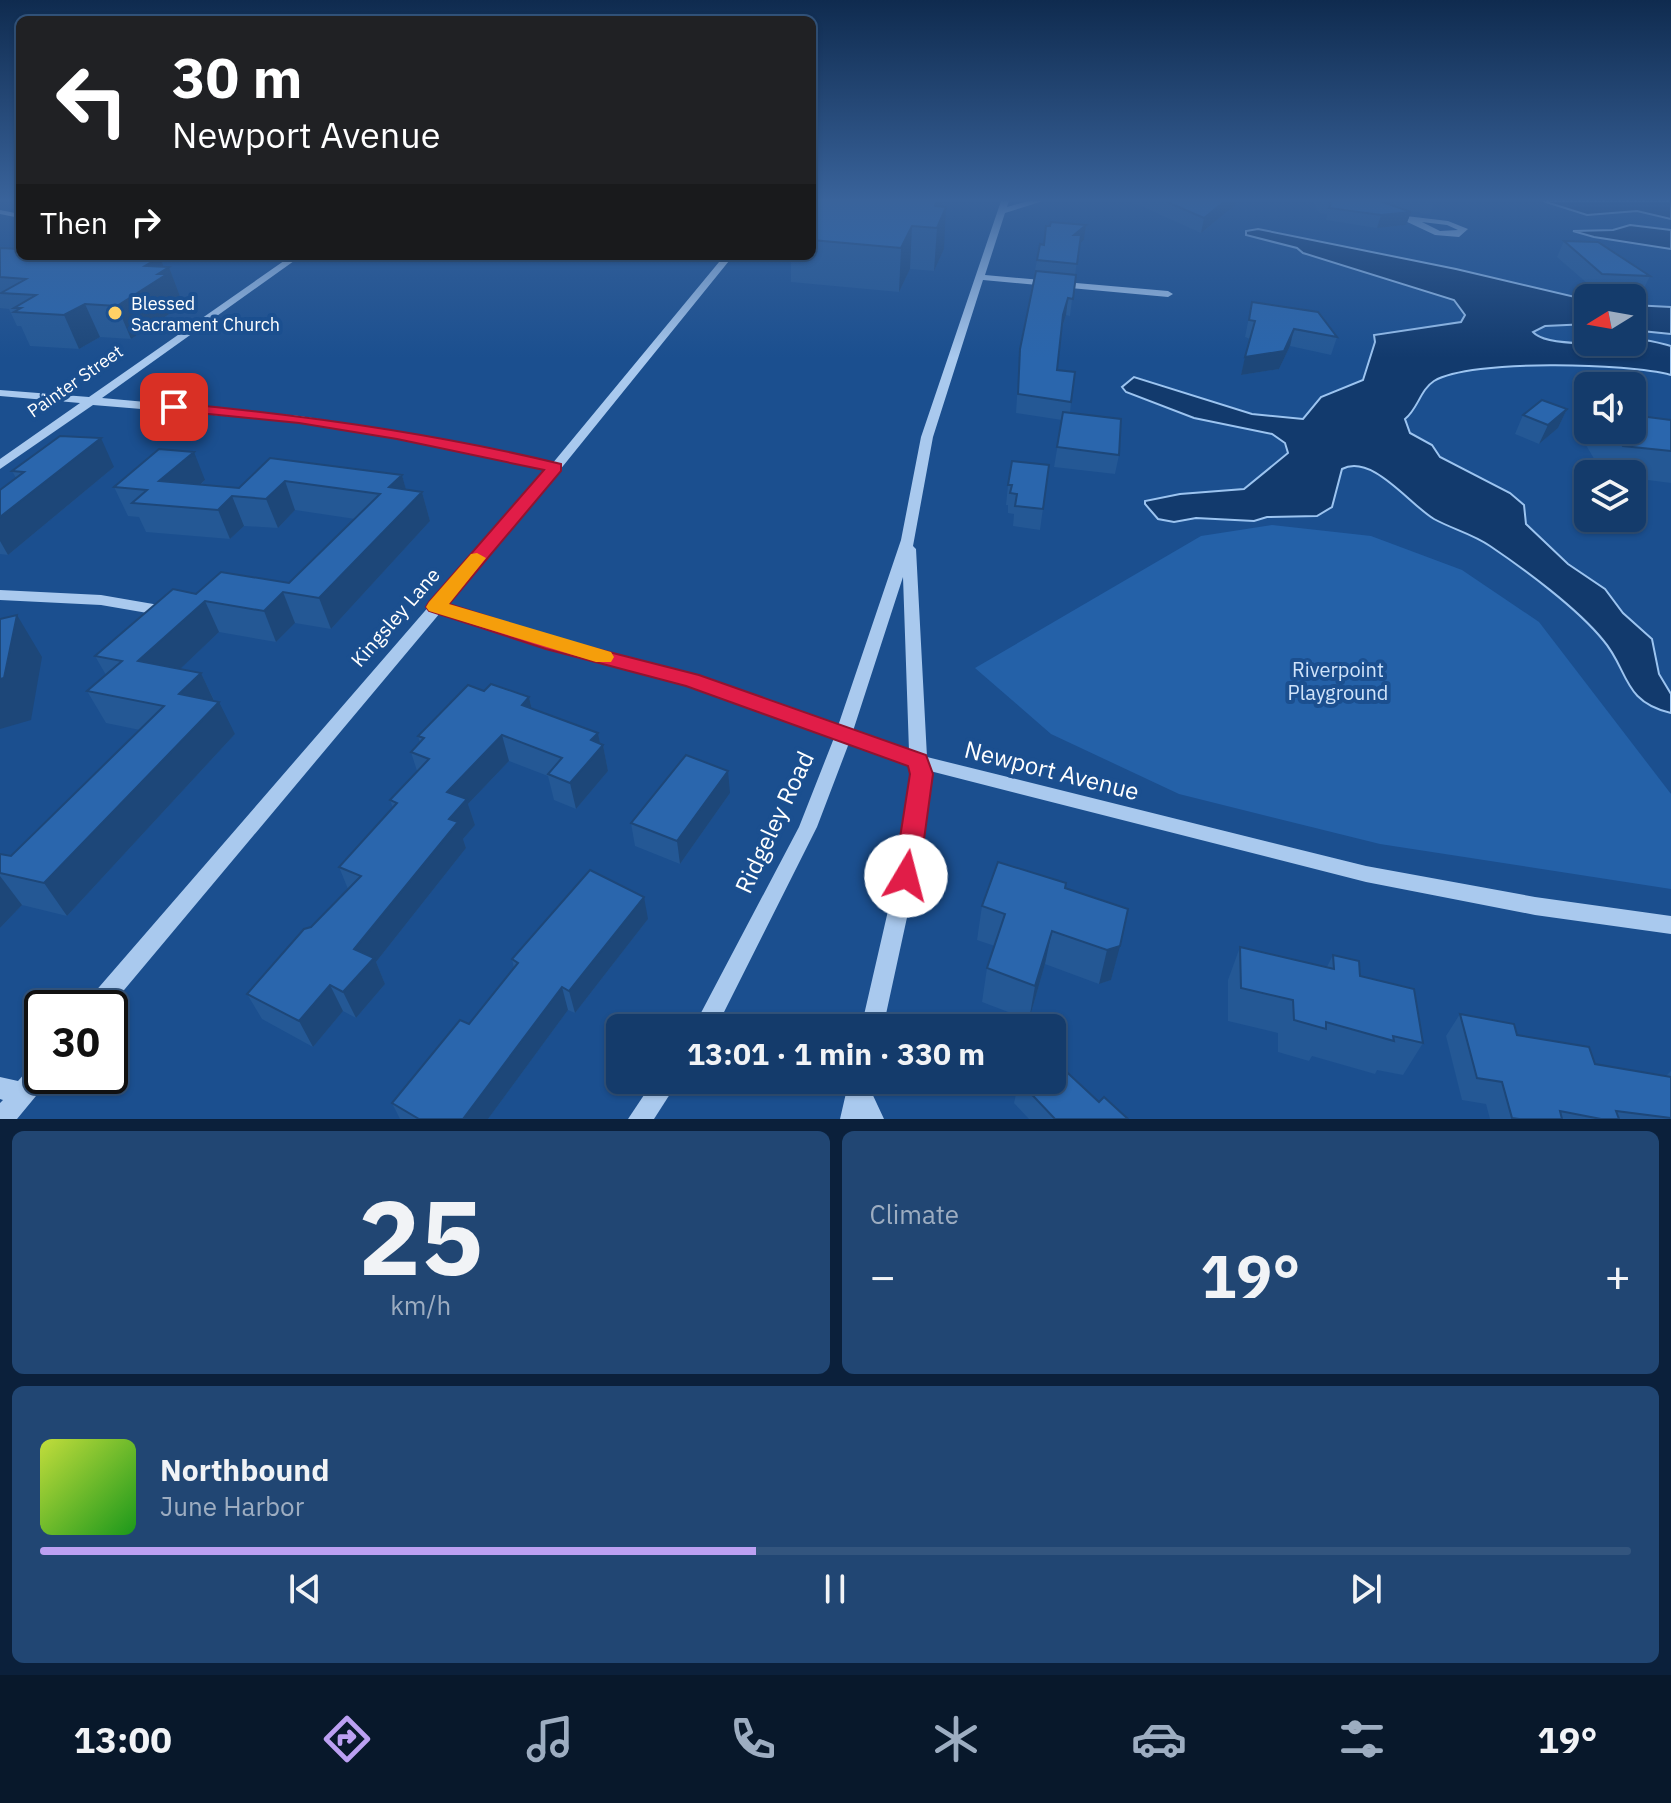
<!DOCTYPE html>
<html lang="en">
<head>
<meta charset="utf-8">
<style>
	body { margin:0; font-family:"IBM Plex Sans",sans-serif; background:#214673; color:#f1f3f6; height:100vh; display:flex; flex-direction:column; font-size:30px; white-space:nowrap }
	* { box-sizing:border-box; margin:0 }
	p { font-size:26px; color:#9dadc1 }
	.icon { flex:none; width:44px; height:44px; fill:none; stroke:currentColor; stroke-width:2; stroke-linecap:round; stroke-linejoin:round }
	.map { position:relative; height:1119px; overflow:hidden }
	.side { display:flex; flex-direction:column; gap:12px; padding:12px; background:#0b203b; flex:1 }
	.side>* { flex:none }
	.guide { position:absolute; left:16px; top:16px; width:800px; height:244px; border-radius:12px; box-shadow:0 2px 6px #0004,0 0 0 2px #33557e; background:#202124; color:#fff; overflow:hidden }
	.needle { width:52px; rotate:259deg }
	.tools { position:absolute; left:1574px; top:284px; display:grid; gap:16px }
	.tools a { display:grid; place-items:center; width:72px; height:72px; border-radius:12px; background:#143b6b; box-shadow:0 2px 6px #0004,0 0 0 2px #33557e; font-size:40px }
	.speed { position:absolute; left:24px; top:990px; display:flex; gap:16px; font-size:40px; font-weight:700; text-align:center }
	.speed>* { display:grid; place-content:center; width:104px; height:104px; border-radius:50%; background:#143b6b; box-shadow:0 2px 6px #0004,0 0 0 2px #33557e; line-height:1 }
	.speed .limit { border:4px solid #111; border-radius:12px; background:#fff; color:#111 }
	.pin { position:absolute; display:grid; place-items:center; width:68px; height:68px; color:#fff; margin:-34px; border-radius:16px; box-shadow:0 4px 12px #0006 }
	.me { position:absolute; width:88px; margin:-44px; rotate:8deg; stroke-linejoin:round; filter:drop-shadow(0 0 6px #0008) }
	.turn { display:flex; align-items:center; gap:28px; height:168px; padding:0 24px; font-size:36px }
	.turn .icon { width:104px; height:104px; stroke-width:2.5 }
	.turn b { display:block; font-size:56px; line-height:68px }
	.then { display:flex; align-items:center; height:76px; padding:0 24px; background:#0003; gap:16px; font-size:30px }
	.big { font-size:60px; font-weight:700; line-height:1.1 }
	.side .widget { flex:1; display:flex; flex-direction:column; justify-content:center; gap:12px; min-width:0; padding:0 28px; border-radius:12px; background:#214673 }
	.side .dial { align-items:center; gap:0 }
	.dial b { font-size:104px; line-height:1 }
	.song { display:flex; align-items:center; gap:24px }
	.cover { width:96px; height:96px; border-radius:12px; background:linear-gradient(135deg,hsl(70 70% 55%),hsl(120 70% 35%)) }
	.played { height:8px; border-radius:4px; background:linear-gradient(90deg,#bca0f2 45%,#33557e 45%) }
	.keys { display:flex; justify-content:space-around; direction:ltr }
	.heat { display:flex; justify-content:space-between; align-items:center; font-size:44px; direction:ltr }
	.side .tiles { flex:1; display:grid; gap:12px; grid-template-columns:1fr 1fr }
	.widget:last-child { grid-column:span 2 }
	.trip { position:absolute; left:606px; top:1014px; width:460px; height:80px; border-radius:12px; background:#143b6b; box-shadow:0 2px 6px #0004,0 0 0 2px #33557e; font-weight:700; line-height:80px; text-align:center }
	.dock { display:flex; height:128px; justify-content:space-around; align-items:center; background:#08182b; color:#9dadc1 }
	.dock .icon { width:56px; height:56px }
	.dock .selected { color:#bca0f2 }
	.dock b { font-size:36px; color:#f1f3f6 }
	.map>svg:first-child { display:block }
</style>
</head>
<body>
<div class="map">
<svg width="1671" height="1119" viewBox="0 0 1671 1119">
	<rect width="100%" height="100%" fill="#1b4f8f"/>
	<polygon fill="#2461a8" points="1272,525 1371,536 1462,570 1539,622 1671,794 1671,889 1380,844 1179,794 1051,734 975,668 1201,536"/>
	<g fill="#123a6d" stroke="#9cc4f0" stroke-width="2">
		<polygon points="1543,201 1671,201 1671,219 1637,211 1587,215"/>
		<polygon points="1630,225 1671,230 1671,249 1594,237 1573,231 1613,230"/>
		<path d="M 1258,229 L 1456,269 L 1588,300 L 1588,324 L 1545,326 L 1533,332 C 1547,348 1616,343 1634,340 C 1645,338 1660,343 1671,346 L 1671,375 C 1628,363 1471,359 1434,381 C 1420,390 1418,409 1405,419 L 1410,433 L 1432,445 L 1440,457 L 1510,493 L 1524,505 L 1526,524 L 1568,564 L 1605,589 L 1623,613 L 1652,639 L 1659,674 L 1671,694 L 1671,713 C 1622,702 1629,670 1603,640 C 1577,608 1524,569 1490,546 C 1473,534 1452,529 1434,519 C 1410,505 1372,453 1342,469 L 1332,507 L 1317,516 L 1267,517 L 1254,521 L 1196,518 L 1174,522 L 1158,519 L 1145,504 L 1145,501 L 1180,494 L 1244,489 L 1288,453 L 1285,443 L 1272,434 L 1194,418 L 1126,392 L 1122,387 L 1134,377 L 1252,414 L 1303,419 L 1321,397 L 1363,380 L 1375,342 L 1374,335 L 1461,322 L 1465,315 L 1454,300 L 1303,253 L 1297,248 L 1246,235 L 1246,231 Z"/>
		<polygon points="1632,305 1671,307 1671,334 1632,330"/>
	</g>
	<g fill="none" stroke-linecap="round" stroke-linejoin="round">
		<g fill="#a9c9ee" fill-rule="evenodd">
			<path d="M 1001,201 L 1009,201 L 1007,207 L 1028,201 L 1043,201 L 1005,213 L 985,275 L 1168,291 L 1173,294 L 1168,297 L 983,280 L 933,437 L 913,546 L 916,549 L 927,757 L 1366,866 L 1535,897 L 1671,916 L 1671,934 L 1535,915 L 1366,882 L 930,771 L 916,876 L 883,1028 L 861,1028 L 896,876 L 913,774 L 911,765 L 849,743 L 817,827 L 716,1028 L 693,1028 L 799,827 L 834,738 L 687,684 L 548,648 L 440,613 L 109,1008 L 84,1008 L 87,1001 L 547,470 L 397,439 L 299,422 L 93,405 L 0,469 L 0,459 L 80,403 L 0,396 L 0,390 L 89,397 L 291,256 L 301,256 L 102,398 L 299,416 L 397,431 L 552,464 L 724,256 L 733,256 L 559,471 L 446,605 L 557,640 L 697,676 L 838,726 L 901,540 L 921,437 ZM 903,577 L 909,751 L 853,731 Z"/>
			<polygon points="0,210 20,214 20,218 0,214"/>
			<path d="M 1406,216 L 1448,221 L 1468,229 L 1459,237 L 1435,235 L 1403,220 L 1403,216 ZM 1422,222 L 1447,225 L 1458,230 L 1440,231 Z"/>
			<polygon points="0,590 101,595 159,605 166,610 159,615 101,605 0,600"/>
			<polygon points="42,1060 42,1076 51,1076 50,1079 17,1119 0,1119 0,1103 3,1100 0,1099 0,1077 18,1081 34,1063"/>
			<polygon points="654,1080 679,1080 654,1119 628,1119"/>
			<polygon points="849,1080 871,1080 870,1089 884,1119 840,1119"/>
		</g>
	</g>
	<g fill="#245895">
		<polygon points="7,201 20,201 20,210 10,209"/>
		<polygon points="816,201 943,201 944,249 934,271 910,269 899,292 791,282 791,256 812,256 812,207"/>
		<polygon points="1130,201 1240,201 1201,233"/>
		<polygon points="1313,201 1434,201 1430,215 1398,208 1411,212 1406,225 1377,228 1326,220 1327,214 1319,213"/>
		<polygon points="1086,225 1084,240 1079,244 1070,316 1066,315 1061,331 1057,370 1071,402 1070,413 1119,455 1115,474 1054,467 1062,420 1016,413 1020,349 1037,260 1044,245"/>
		<polygon points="1564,241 1650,276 1642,292 1595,290 1557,257"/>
		<polygon points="0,248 160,257 164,267 169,267 181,299 178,302 180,307 131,339 100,337 79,349 30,346 21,326 17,326 9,309 0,308"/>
		<polygon points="1252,302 1337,337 1331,355 1290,346 1279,369 1241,375 1250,339 1245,337"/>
		<polygon points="1567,409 1558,428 1539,444 1515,434 1523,415"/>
		<polygon points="1671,420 1671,483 1632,478 1632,474 1608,474 1602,465 1597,464 1582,438 1588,425 1588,430 1632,430"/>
		<polygon points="270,458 402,475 406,490 422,492 430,521 331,629 295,623 276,642 219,632 180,669 201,673 214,700 235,734 67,916 22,905 0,928 0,854 11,856 140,730 106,723 87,691 106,675 95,656 196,594 289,583 355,519 295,510 278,528 244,526 230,539 146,532 139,517 128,516 114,487 205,480 201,485 239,488"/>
		<polygon points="1049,465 1040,530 1013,526 1014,514 1008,513 1008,505 1006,505 1008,485"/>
		<polygon points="114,467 8,555 0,554 0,490 16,478 12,471"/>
		<polygon points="484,691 529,697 532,709 598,733 600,744 603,745 608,771 576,809 554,800 548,776 509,761 468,804 475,825 463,839 466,848 376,962 385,984 356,1018 343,1011 313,1047 262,1019 247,994 348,889 339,867 393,808 390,800 417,771 411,752 420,742 418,736"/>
		<polygon points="730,793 680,864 635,846 631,823"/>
		<polygon points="1065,888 1128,909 1111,980 1099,984 1045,964 1029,1020 982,1002 987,968 995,946 977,940 982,906"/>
		<polygon points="648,919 575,1013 568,1010 488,1119 400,1119 392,1103 469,1024 514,968 512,959"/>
		<polygon points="1240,947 1327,967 1333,955 1360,976 1423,1043 1403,1075 1377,1070 1375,1074 1312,1056 1309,1061 1278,1052 1278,1033 1228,1021 1228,980"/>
		<polygon points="1460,1014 1595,1064 1666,1076 1671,1071 1671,1119 1490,1119 1486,1104 1462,1100 1446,1036"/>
		<polygon points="1019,1081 1099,1102 1128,1119 1029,1119 1014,1103"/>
	</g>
	<g fill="#1d4779">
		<polygon points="937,201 943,201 942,216 946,207 944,249 934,271 937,228 935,206"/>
		<polygon points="1225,201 1240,201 1201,233 1204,218"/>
		<polygon points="1411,212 1406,225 1377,228 1381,215"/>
		<polygon points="1086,225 1084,240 1072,250 1074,235"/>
		<polygon points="912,226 910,269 899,292 901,248"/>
		<polygon points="160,257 165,270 169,267 181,299 178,302 180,307 131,339 117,306 145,266"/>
		<polygon points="1068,298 1066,315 1060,333 1063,315"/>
		<polygon points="85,304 100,337 79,349 64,315"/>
		<polygon points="1294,329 1290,346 1279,369 1241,375 1245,357"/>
		<polygon points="1567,409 1558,428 1539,444 1548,425"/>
		<polygon points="101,438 114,467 8,555 0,541 0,517"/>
		<polygon points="194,452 205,480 177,506 159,481"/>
		<polygon points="402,475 410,504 389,487"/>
		<polygon points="285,481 295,510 278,528 266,499"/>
		<polygon points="422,492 430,521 331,629 319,598"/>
		<polygon points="232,496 244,526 230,539 218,510"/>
		<polygon points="283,592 295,623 276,642 264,611"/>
		<polygon points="205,601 219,632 155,693 138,661"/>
		<polygon points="17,615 42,657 31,720 0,729 0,679"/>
		<polygon points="201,673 216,705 179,694"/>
		<polygon points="529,697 535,723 522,705"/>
		<polygon points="219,702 235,734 67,916 44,883"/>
		<polygon points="598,733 601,748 603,745 608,771 576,809 570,783 591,740"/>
		<polygon points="502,735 509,761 468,804 475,825 463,839 466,848 376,962 385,984 356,1018 343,992 354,949 449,819 447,792"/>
		<polygon points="728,771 730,793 680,864 677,841"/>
		<polygon points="0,876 22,905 0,928"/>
		<polygon points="644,897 648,919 575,1013 569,991"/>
		<polygon points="1052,931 1045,964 1029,1020 1035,986"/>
		<polygon points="1120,946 1111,980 1099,984 1107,950"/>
		<polygon points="330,985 343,1011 313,1047 299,1021"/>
		<polygon points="562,987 568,1010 488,1119 463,1119"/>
	</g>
	<g fill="#2a66ad" stroke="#1d4779" stroke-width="2">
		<polygon points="816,201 937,201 935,206 946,207 937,228 912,226 901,248 812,240 812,207"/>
		<polygon points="1165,201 1225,201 1204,218"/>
		<polygon points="1329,201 1380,201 1411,212 1381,215 1329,208 1331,202"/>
		<polygon points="1051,222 1086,225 1074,235 1081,235 1077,264 1037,260 1040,244 1044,245 1046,226 1050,226"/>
		<polygon points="1564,241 1598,242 1650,276 1602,274"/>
		<polygon points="0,248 20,249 20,256 160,257 145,266 169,267 158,274 167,274 117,306 85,304 64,315 14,312 21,308 14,308 36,295 1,293 26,279 0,277"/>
		<polygon points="1036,271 1076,275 1073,299 1068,298 1063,315 1057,370 1075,372 1071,402 1018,394 1020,349"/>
		<polygon points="1252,302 1318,312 1337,337 1294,329 1284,351 1245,357 1255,321 1249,320"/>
		<polygon points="1542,400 1567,409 1548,425 1523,415"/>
		<polygon points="1063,412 1121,419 1119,455 1057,447"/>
		<polygon points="1632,415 1671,420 1671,451 1623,446 1617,436 1611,436 1608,430 1632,430"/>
		<polygon points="60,436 101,438 0,517 0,490 24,472 12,471"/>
		<polygon points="159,449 194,452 159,481 239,488 270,458 402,475 389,487 422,492 319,598 283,592 264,611 205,601 138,661 201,673 179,694 219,702 44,883 0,873 0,854 11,856 164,706 87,691 122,661 95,656 173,589 196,594 221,572 289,583 380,494 285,481 266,499 232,496 218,510 132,503 147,490 114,487"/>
		<polygon points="1012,461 1049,465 1043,509 1015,506 1017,494 1010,493 1012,485 1008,485"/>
		<polygon points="17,615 4,678 0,679 0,619"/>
		<polygon points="491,684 529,697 522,705 598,733 591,740 603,745 570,783 548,774 562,758 502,735 447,792 467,799 449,819 458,822 354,949 374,958 343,992 330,985 299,1021 247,994 304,929 311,927 361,876 339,867 397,803 390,800 429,759 411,752 424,738 418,736 468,685 484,691"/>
		<polygon points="686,755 728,771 677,841 631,823"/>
		<polygon points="998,862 1066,883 1065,888 1128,909 1120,946 1107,950 1052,931 1035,986 987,968 1005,914 982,906"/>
		<polygon points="590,870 644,897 569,991 562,987 463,1119 419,1119 392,1103 460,1020 469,1024 518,963 512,959"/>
		<polygon points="1240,947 1334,969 1333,955 1359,961 1360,976 1414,989 1423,1043 1393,1036 1394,1041 1326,1022 1326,1029 1294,1020 1293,1000 1241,988"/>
		<polygon points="1460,1014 1514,1024 1517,1035 1589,1047 1595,1064 1671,1077 1671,1118 1616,1111 1619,1119 1601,1119 1560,1111 1562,1119 1519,1119 1512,1118 1502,1082 1477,1078"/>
		<polygon points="1057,1063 1099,1102 1104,1097 1128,1119 1055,1119 1019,1081 1020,1080 1052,1080 1052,1064 1055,1067"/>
	</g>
	<linearGradient id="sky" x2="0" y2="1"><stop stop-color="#0f2b4f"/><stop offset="0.56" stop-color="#39639b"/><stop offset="1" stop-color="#39639b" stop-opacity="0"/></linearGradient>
	<rect width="1671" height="358" fill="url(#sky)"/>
	<path fill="#e11d48" stroke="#92132f" stroke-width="2" d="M 174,403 C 304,415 434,433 561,464 L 561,471 L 449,604 L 558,639 L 699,675 L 926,755 L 933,774 L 919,876 L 915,884 L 906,887 L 897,884 L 894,876 L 910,774 L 908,766 L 686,686 L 546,649 L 429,611 L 426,607 L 429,602 L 544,470 L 397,439 L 299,423 L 169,410 L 169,404 Z"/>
	<polygon fill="#f59e0b" points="477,553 486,558 449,604 611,652 614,657 611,662 596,662 429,611 426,607 429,602 471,554"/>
	<circle fill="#ffd166" stroke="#1b4f8f" stroke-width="3" cx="115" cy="313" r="8"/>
	<g text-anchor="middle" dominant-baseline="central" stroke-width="8" stroke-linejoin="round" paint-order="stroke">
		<g font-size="18" fill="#fff" stroke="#1b4f8f" text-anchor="start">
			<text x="131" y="303">Blessed<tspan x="131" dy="21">Sacrament Church</tspan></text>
		</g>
		<g font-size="18" fill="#fff" stroke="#1b4f8f">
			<text transform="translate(75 381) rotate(-35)">Painter Street</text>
		</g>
		<g font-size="20" fill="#fff" stroke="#1b4f8f">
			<text transform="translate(395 617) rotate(-49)">Kingsley Lane</text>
		</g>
		<g font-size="20" fill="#cfe3fa" stroke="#1b4f8f">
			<text x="1338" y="669">Riverpoint<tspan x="1338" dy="23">Playground</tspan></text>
		</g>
		<g font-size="24" fill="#fff" stroke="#1b4f8f">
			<text transform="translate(1052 770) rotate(14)">Newport Avenue</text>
			<text transform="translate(774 822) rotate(-65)">Ridgeley Road</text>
		</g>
	</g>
</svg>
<div class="tools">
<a><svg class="needle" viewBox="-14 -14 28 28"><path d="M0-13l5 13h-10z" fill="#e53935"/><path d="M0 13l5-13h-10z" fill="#9dadc1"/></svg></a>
<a><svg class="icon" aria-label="sound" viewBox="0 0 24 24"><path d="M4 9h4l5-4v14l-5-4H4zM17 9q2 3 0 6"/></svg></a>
<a><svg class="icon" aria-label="layers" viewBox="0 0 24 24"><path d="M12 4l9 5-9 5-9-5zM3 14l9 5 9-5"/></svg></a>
</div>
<div class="speed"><div class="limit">30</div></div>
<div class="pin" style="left:174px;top:407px;background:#d93025"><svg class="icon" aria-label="arrive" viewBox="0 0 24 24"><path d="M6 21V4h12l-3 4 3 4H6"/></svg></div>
<svg class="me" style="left:906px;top:876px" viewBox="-20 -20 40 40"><circle r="19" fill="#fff"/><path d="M0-13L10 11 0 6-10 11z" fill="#e11d48"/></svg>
<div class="trip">13:01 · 1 min · 330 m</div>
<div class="guide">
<div class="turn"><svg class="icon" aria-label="left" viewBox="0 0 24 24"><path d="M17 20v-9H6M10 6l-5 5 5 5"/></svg><div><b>30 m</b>Newport Avenue</div></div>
<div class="then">Then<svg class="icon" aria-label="right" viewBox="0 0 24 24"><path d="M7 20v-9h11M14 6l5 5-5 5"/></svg></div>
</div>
</div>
<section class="side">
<div class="tiles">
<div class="widget dial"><b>25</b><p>km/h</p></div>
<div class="widget"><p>Climate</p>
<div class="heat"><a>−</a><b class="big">19°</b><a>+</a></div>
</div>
<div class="widget">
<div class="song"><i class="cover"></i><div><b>Northbound</b><p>June Harbor</p></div></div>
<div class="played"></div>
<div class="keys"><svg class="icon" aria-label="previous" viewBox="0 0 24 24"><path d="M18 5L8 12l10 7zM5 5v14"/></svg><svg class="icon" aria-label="pause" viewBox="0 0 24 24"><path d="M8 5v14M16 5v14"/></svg><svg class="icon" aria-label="next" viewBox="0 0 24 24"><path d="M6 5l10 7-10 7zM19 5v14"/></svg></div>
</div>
</div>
</section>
<nav class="dock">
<b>13:00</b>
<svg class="icon selected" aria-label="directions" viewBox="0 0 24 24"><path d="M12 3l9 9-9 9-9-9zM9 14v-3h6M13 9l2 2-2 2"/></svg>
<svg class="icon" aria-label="music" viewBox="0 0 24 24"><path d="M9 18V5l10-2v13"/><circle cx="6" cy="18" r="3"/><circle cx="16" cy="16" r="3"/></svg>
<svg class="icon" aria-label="phone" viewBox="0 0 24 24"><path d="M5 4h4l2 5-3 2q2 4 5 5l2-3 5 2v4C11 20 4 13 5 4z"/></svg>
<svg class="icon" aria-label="climate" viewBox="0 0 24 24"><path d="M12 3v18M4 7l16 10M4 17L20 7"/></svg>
<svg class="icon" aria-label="car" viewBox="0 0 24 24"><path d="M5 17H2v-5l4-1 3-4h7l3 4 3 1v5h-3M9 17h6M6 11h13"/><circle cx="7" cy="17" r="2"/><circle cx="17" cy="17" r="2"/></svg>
<svg class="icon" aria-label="filters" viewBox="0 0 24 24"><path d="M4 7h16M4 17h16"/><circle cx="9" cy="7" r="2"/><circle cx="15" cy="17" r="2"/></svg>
<b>19°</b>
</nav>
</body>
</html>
